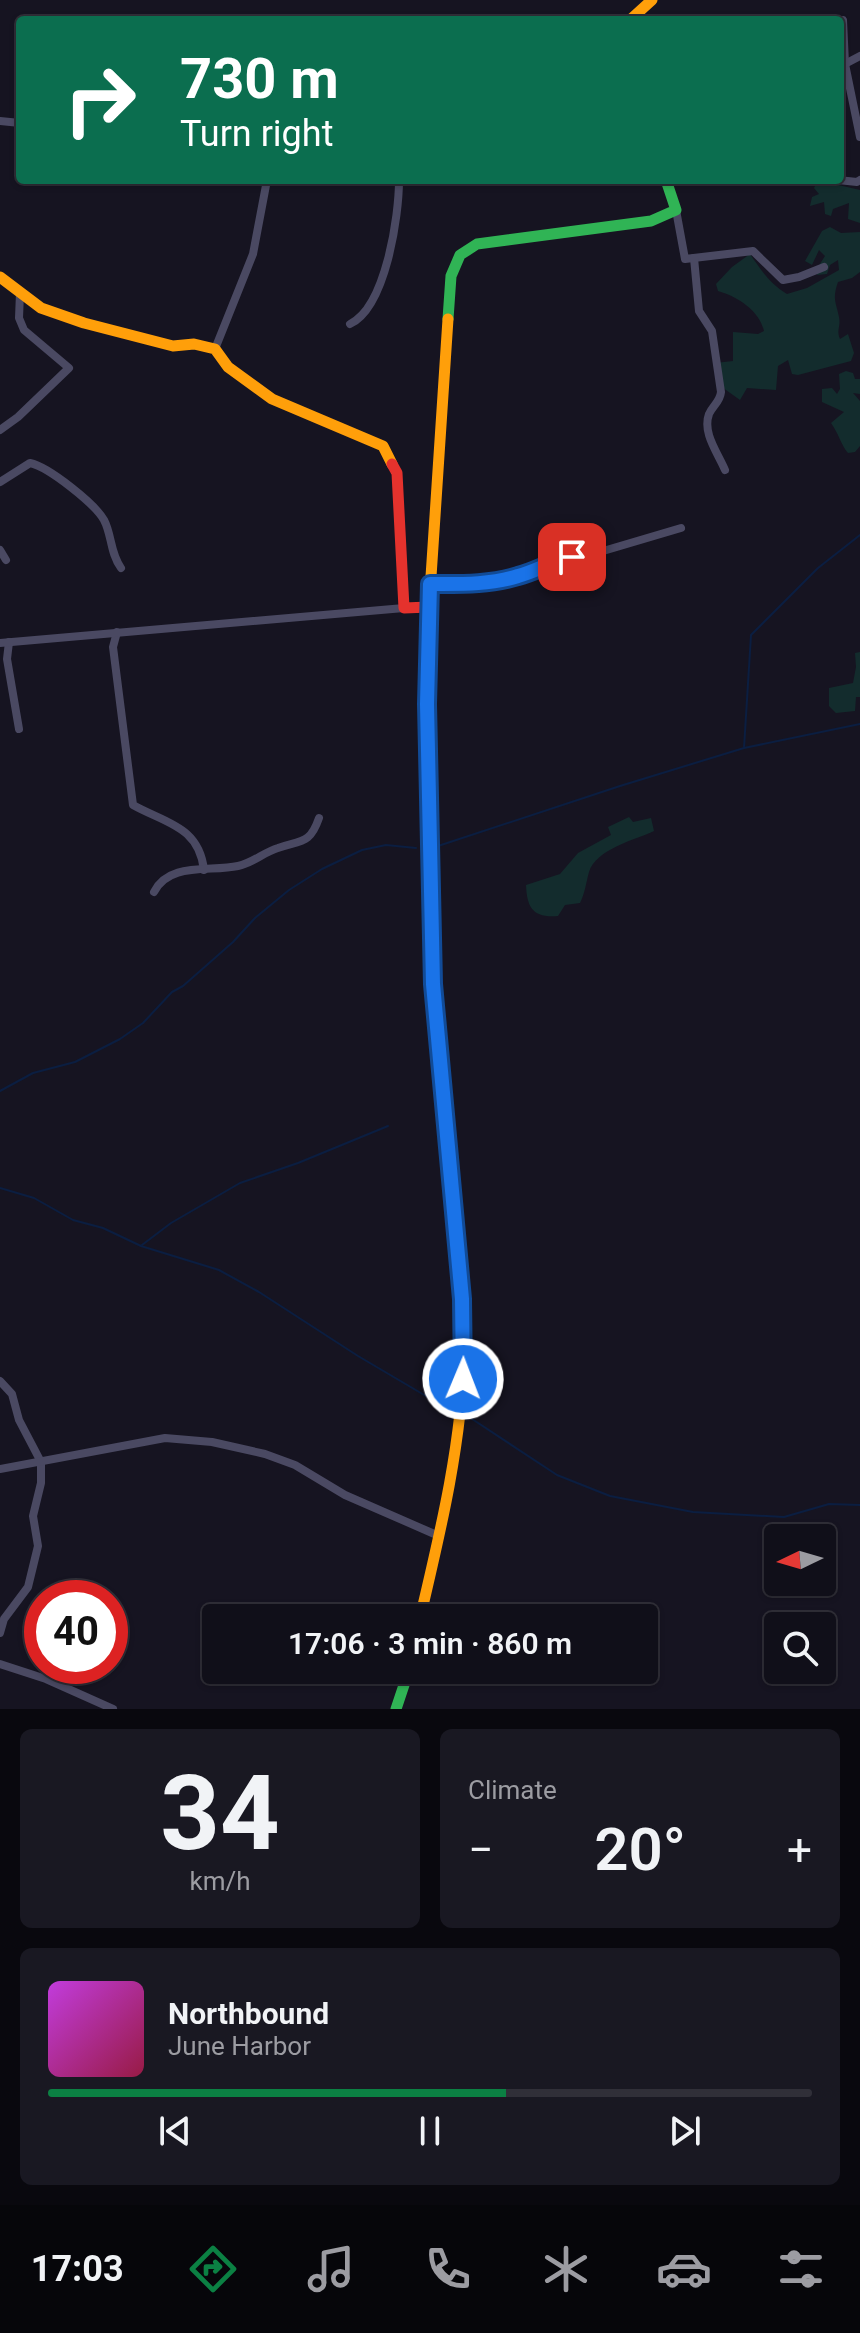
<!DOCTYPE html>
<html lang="en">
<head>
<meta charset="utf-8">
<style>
	body { margin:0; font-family:Roboto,sans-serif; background:#191822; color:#f1f3f6; height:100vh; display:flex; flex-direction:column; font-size:30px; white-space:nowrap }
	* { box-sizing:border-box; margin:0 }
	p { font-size:26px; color:#9c9ca2 }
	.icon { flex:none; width:44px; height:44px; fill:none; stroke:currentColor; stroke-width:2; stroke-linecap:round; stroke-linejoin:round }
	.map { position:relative; height:1709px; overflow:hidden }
	.sheet { display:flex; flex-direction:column; gap:20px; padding:20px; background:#09080e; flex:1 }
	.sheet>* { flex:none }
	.top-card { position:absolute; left:16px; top:16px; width:828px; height:168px; border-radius:8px; box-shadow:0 2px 6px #0004,0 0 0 2px #302f38; background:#0b6e4f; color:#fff; overflow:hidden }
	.needle { width:52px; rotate:265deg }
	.buttons { position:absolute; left:764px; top:1524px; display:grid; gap:16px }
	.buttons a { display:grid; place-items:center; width:72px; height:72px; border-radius:8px; background:#100f19; box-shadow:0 2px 6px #0004,0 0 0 2px #302f38; font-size:40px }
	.speed { position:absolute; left:24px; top:1580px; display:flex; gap:16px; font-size:40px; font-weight:700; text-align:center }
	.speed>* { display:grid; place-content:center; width:104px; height:104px; border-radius:50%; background:#100f19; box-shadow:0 2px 6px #0004,0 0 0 2px #302f38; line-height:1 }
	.speed .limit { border:12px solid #d22; background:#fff; color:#111 }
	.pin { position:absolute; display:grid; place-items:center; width:68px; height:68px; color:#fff; margin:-34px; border-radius:16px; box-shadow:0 4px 12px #0006 }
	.me { position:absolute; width:88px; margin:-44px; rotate:1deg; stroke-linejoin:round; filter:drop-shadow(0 0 6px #0008) }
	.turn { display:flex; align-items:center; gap:28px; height:168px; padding:0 32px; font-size:36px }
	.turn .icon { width:104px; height:104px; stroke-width:2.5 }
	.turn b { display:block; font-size:56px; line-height:68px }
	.big { font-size:60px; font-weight:600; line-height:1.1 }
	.sheet .widget { flex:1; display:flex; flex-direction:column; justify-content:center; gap:12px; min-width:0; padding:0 28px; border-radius:12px; background:#191822 }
	.sheet .dial { align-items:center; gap:0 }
	.dial b { font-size:104px; line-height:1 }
	.song { display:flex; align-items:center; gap:24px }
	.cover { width:96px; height:96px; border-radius:12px; background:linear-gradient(135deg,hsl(290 70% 55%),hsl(340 70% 35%)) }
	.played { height:8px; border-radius:4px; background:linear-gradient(90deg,#0b8043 60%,#302f38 60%) }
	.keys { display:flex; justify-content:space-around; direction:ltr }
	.heat { display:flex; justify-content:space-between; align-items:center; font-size:44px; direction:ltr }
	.sheet .tiles { flex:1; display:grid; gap:20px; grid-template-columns:1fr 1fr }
	.widget:last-child { grid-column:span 2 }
	.trip { position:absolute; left:202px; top:1604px; width:456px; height:80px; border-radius:8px; background:#100f19; box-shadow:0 2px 6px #0004,0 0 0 2px #302f38; font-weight:600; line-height:80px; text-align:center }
	.tabs { display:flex; height:128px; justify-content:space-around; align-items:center; background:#06060a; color:#9c9ca2 }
	.tabs .icon { width:56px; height:56px }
	.tabs .active { color:#0b8043 }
	.tabs b { font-size:36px; color:#f1f3f6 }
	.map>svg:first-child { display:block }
</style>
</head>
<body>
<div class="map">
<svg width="860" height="1709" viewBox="0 0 860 1709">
	<rect width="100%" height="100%" fill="#161421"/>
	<g fill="#132c2d">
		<polygon points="821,181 860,190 860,223 848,219 849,203 833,209 831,216 825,214 824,202 810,206 812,197 819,194 814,188 817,182"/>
		<path d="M 830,227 L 841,233 L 860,232 L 860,272 L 852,278 L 838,282 C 832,299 836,302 839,317 C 841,327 836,330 840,339 L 848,334 L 854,353 L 851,361 L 798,375 L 792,374 L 788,360 L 778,366 L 776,390 L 747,388 L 740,400 L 719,385 L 715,363 L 733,361 L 733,332 L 758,334 L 764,331 C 759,310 738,297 718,291 L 716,284 L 732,267 L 750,254 C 761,270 770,284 787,294 L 807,288 L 839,270 L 838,260 L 830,265 L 827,274 L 817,275 L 818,267 L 825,256 L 819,250 L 812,265 L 805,261 L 822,231 Z"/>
		<path d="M 846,371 L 853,373 L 855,379 L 860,379 L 860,394 L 853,393 L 860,401 L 860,446 L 855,452 L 848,453 C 842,447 838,432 831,423 L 844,412 L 822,402 L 822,389 L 832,388 L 837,394 L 840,389 L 839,374 Z"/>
		<polygon points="860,652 860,697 856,697 855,711 836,713 829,706 829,688 853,683 856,667 855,653"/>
		<path d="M 629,817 L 633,822 L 651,818 L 654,831 C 635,840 596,849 589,872 C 586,883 585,893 580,903 L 565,905 L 558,916 C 533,918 527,908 526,885 L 560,874 L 578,853 L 611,835 L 608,827 Z"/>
	</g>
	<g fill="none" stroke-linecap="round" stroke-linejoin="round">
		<g stroke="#0b1e41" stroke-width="2">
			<polyline points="744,748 751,635 818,568 860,535"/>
			<polyline points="435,847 620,786 744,748 860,724"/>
			<polyline points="0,1091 33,1073 75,1062 120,1039 143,1023 172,992 183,986 233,942 255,918 289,890 322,869 362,850 386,845 416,848"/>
			<polyline points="0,1188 34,1198 73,1220 103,1228 141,1246 219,1270 259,1292 358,1356 448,1409"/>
			<polyline points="142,1245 171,1223 240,1183 298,1163 388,1126"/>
			<polyline points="463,1413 557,1475 610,1496 693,1512 784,1517 829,1504 860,1505"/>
		</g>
		<g stroke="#4a4962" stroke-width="8">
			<polyline points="840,21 843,20 845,64 860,137"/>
			<polyline points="843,65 860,56"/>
			<polyline points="0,121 20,123"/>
			<polyline points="838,180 857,182 860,180"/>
			<polyline points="676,210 685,259 753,251 783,280 799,277 824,267"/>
			<path d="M 694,258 L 699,311 L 712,331 L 721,392 C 720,402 713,405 709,414 C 702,433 718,453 725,470"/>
			<path d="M 350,324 C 386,307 399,216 399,180"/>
			<polyline points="215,349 253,254 267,180"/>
			<polyline points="0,430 18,417 69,368 24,330 19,318 20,293"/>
			<path d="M 0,482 L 30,463 C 49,467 95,504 104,520 C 112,535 110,553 121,568"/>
			<polyline points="0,550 6,560"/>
			<polyline points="430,584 475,583 520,576 550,562 593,554 681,528"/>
			<path d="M 117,632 L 113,647 L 133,805 C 165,823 199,826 204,870"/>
			<polyline points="9,642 7,659 19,729"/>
			<polyline points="0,643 404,608"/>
			<path d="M 154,892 C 169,862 209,872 238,866 C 253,863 264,852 278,848 C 302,840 310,844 319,818"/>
			<polyline points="0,1381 12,1394 19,1420 41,1462 41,1483 33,1516 38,1546 28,1587 4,1619 0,1633"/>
			<polyline points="0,1469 165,1438 212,1442 265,1454 295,1465 345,1495 439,1536"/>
			<polyline points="0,1664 46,1679 113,1709"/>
		</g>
		<g stroke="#30b455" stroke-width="11">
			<polyline points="448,319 451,276 460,255 477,244 651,221 676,210 666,180"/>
			<polyline points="429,823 433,984 449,1136 455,1228"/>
			<polyline points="396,1709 409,1670"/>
		</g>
		<g stroke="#ff9f0a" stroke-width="11">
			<polyline points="630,20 652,0"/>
			<polyline points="0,277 41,308 84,323 173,346 194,344 215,349 228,367 272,399 383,446 392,464"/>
			<polyline points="429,823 427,732 429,607 448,319"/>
			<path d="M 420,1618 C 440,1534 463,1438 464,1351 C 465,1310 458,1269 455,1228"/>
		</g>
		<polyline stroke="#e5322d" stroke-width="11" points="392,464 397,473 404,608 429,607"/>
	</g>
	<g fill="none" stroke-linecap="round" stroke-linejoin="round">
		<defs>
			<path id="route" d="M 463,1379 L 462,1299 L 433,984 L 427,704 L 430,584 C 459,584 490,585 518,576 C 537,571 552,561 572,557"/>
		</defs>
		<use href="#route" stroke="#114b97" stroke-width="20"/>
		<use href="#route" stroke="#1a73e8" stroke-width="14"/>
	</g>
</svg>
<div class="buttons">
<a><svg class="needle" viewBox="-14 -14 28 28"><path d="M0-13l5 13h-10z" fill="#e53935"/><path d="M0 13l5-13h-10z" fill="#9c9ca2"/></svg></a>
<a><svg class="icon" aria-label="search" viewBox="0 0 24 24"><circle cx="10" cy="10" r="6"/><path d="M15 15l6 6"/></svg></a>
</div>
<div class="speed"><div class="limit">40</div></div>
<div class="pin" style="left:572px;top:557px;background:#d93025"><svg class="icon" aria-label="arrive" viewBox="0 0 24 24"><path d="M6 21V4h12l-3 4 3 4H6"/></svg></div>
<svg class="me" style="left:463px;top:1379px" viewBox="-20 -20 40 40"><circle r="17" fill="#1a73e8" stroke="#fff" stroke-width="3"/><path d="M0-11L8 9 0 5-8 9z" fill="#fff"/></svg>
<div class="trip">17:06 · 3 min · 860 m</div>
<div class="top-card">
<div class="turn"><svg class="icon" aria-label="right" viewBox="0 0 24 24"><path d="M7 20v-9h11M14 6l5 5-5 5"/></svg><div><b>730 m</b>Turn right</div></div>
</div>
</div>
<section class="sheet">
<div class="tiles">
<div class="widget dial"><b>34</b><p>km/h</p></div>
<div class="widget"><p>Climate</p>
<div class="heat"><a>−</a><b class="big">20°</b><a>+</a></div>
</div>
<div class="widget">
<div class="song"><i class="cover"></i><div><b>Northbound</b><p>June Harbor</p></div></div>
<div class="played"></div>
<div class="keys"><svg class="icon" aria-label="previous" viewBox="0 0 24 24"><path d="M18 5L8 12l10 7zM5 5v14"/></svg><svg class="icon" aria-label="pause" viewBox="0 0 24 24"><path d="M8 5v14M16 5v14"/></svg><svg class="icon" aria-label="next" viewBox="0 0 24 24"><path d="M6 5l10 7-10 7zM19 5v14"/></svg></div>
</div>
</div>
</section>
<nav class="tabs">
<b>17:03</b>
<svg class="icon active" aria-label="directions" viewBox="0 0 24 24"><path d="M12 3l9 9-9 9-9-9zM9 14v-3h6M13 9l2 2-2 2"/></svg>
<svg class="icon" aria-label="music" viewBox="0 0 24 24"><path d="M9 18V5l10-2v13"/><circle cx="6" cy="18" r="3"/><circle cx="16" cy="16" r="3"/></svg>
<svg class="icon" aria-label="phone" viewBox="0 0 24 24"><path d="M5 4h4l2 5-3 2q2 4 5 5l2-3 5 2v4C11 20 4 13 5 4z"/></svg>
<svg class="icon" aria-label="climate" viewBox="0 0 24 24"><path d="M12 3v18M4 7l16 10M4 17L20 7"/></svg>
<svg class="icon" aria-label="car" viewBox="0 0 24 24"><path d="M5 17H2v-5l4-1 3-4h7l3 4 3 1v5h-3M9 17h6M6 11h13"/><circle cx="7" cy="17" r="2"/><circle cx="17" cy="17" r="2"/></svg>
<svg class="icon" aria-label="filters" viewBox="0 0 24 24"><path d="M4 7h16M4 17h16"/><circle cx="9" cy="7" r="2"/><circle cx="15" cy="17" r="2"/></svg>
</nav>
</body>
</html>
